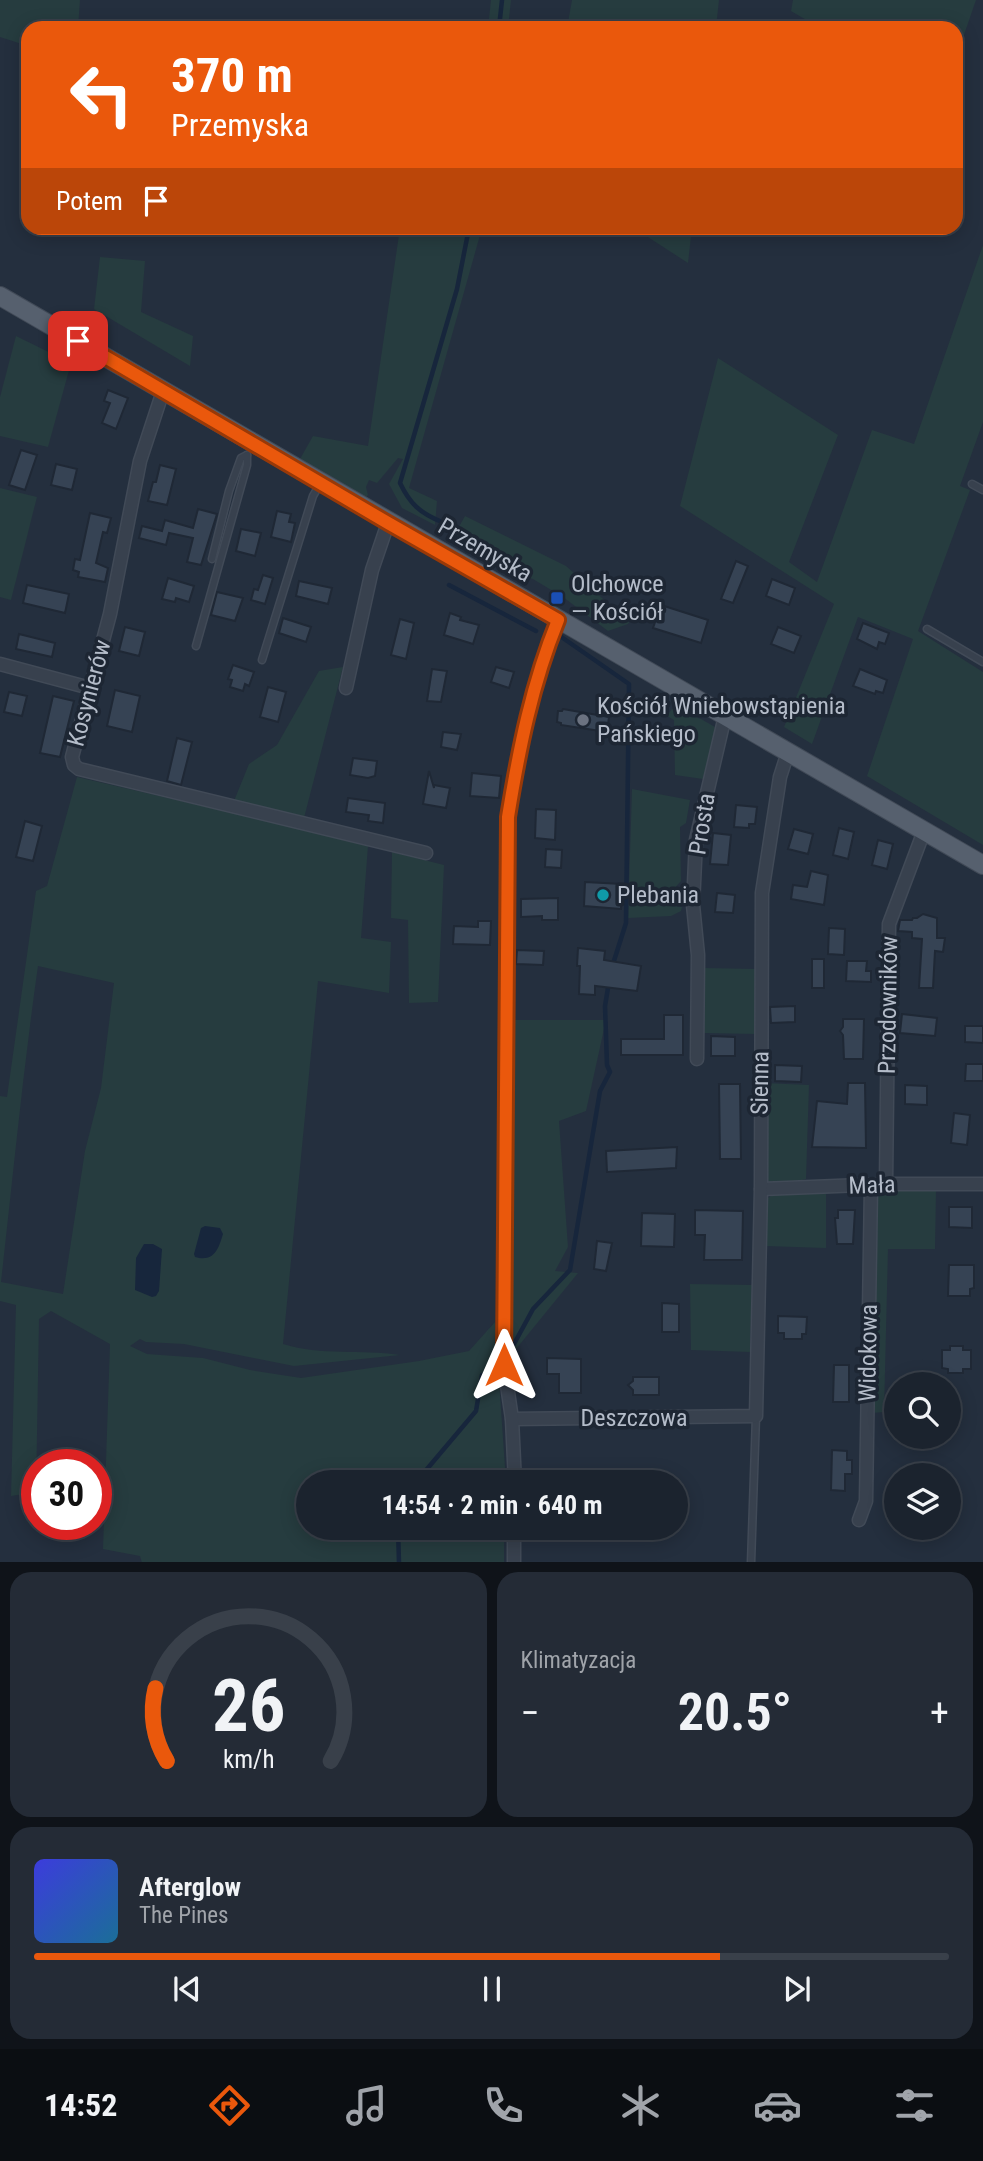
<!DOCTYPE html>
<html lang="pl">
<head>
<meta charset="utf-8">
<style>
	body { margin:0; font-family:"Roboto Condensed",sans-serif; background:#242b36; color:#f1f3f6; height:100vh; display:flex; flex-direction:column; font-size:26px; white-space:nowrap }
	* { box-sizing:border-box; margin:0 }
	p { font-size:23px; color:#a0a4aa }
	.icon { flex:none; width:38px; height:38px; fill:none; stroke:currentColor; stroke-width:2; stroke-linecap:round; stroke-linejoin:round }
	.map { position:relative; height:1562px; overflow:hidden }
	.panel { display:flex; flex-direction:column; gap:10px; padding:10px; background:#0f1319; flex:1 }
	.panel>* { flex:none }
	.top-card { position:absolute; left:21px; top:21px; width:942px; height:214px; border-radius:21px; box-shadow:0 4px 18px #0003,0 0 0 2px #39404a; background:#ea580c; color:#fff; overflow:hidden }
	.buttons { position:absolute; left:884px; top:1372px; display:grid; gap:14px }
	.buttons a { display:grid; place-items:center; width:77px; height:77px; border-radius:50%; background:#1b232e; box-shadow:0 4px 18px #0003,0 0 0 2px #39404a; font-size:35px }
	.speed { position:absolute; left:21px; top:1449px; display:flex; gap:14px; font-size:35px; font-weight:700; text-align:center }
	.speed>* { display:grid; place-content:center; width:91px; height:91px; border-radius:50%; background:#1b232e; box-shadow:0 4px 18px #0003,0 0 0 2px #39404a; line-height:1 }
	.speed .limit { border:10px solid #d22; background:#fff; color:#111 }
	.pin { position:absolute; display:grid; place-items:center; width:60px; height:60px; color:#fff; margin:-30px; border-radius:14px; box-shadow:0 4px 10px #0006 }
	.me { position:absolute; width:77px; margin:-38px; rotate:0deg; stroke-linejoin:round; filter:drop-shadow(0 0 5px #0008) }
	.turn { display:flex; align-items:center; gap:24px; height:147px; padding:0 35px; font-size:32px }
	.turn .icon { width:91px; height:91px; stroke-width:2.5 }
	.turn b { display:block; font-size:49px; line-height:60px }
	.then { display:flex; align-items:center; height:66px; padding:0 35px; background:#0003; gap:14px; font-size:26px }
	.big { font-size:52px; font-weight:700; line-height:1.1 }
	.panel .card { flex:1; display:flex; flex-direction:column; justify-content:center; gap:10px; min-width:0; padding:0 24px; border-radius:21px; background:#242b36 }
	.panel .dial { align-items:center; gap:0 }
	.dial svg { height:182px; overflow:visible; fill:none; stroke:#39404a; stroke-width:7; stroke-linecap:round; text-anchor:middle }
	.dial text { fill:#f1f3f6; stroke:none }
	.song { display:flex; align-items:center; gap:21px }
	.cover { width:84px; height:84px; border-radius:10px; background:linear-gradient(135deg,hsl(240 70% 55%),hsl(200 70% 35%)) }
	.played { height:7px; border-radius:4px; background:linear-gradient(90deg,#ea580c 75%,#39404a 75%) }
	.keys { display:flex; justify-content:space-around; direction:ltr }
	.heat { display:flex; justify-content:space-between; align-items:center; font-size:38px; direction:ltr }
	.panel .tiles { flex:1; display:grid; gap:10px; grid-template-columns:1fr 1fr }
	.card:last-child { grid-column:span 2 }
	.trip { position:absolute; left:296px; top:1470px; width:392px; height:70px; border-radius:35px; background:#1b232e; box-shadow:0 4px 18px #0003,0 0 0 2px #39404a; font-weight:700; line-height:70px; text-align:center }
	.tab-bar { display:flex; height:112px; justify-content:space-around; align-items:center; background:#0b0e12; color:#a0a4aa }
	.tab-bar .icon { width:49px; height:49px }
	.tab-bar .current { color:#ea580c }
	.tab-bar b { font-size:32px; color:#f1f3f6 }
	.map>svg:first-child { display:block }
</style>
</head>
<body>
<div class="map">
<svg width="983" height="1563" viewBox="0 0 983 1563">
	<rect width="100%" height="100%" fill="#242f3e"/>
	<g fill="#263c3f" fill-rule="evenodd">
		<polygon points="0,0 80,0 78,28 28,28 28,46 0,37"/>
		<polygon points="491,0 511,0 508,28 488,28"/>
		<polygon points="572,0 719,0 716,28 567,28"/>
		<polygon points="793,0 976,0 956,58 956,28 820,28 791,11"/>
		<polygon points="400,228 482,228 409,488 437,501 435,525 402,508 389,484 403,459 398,458 377,483 369,480 366,487 368,495 366,497 300,459 313,436 368,446"/>
		<polygon points="634,228 692,228 688,263"/>
		<polygon points="983,245 983,422 960,486 970,490 918,631 983,672 983,845 867,776 913,639 858,617 812,744 784,727 834,604 680,506 718,358 838,435 789,562 817,582 872,430 914,444"/>
		<polygon points="100,257 145,261 141,312 193,336 190,366 94,309"/>
		<polygon points="16,336 71,363 48,447 0,436 0,397"/>
		<polygon points="0,488 37,497 11,600 0,597"/>
		<polygon points="465,516 566,566 629,622 628,624 608,631 563,597 533,579 499,568 451,541"/>
		<polygon points="343,667 304,818 234,801 249,764 277,745 319,671"/>
		<polygon points="672,709 701,719 715,727 708,774 703,779 675,775 674,720 667,716"/>
		<path d="M 77,777 L 303,829 L 368,846 L 361,938 L 391,942 L 389,993 L 318,981 L 283,1344 C 322,1356 360,1349 400,1355 L 294,1366 L 184,1344 L 146,1342 L 140,1339 L 130,1346 L 147,1354 L 203,1358 L 250,1370 L 301,1378 L 419,1361 L 469,1351 L 495,1322 L 506,1482 L 308,1482 L 308,1528 L 504,1528 L 504,1562 L 142,1563 L 140,1556 L 103,1549 L 110,1344 L 51,1311 L 39,1319 L 36,1492 L 11,1496 L 16,1305 L 0,1301 L 0,1096 L 7,1097 L 36,891 L 47,886 ZM 38,966 L 114,983 L 101,1088 L 85,1151 L 63,1294 L 1,1282 C 13,1176 23,1071 38,966 Z"/>
		<polygon points="632,789 690,800 686,823 680,827 681,881 672,891 662,893 663,905 682,907 681,911 671,916 628,918"/>
		<polygon points="392,852 444,865 438,1002 409,1003 408,920 391,918"/>
		<polygon points="704,968 756,969 756,1034 704,1033"/>
		<polygon points="512,1020 606,1020 586,1111 559,1121 568,1247 555,1271 578,1273 516,1349 508,1345"/>
		<polygon points="764,1083 809,1085 806,1179 794,1182 765,1183"/>
		<polygon points="936,1190 935,1249 888,1249 884,1412 872,1413 878,1197 887,1191"/>
		<polygon points="776,1193 826,1194 826,1248 766,1246 766,1199"/>
		<polygon points="690,1284 752,1285 750,1352 691,1350"/>
	</g>
	<g fill="#17263c">
		<path d="M 205,1226 L 220,1228 L 223,1234 C 218,1251 213,1262 195,1257 L 194,1254 L 201,1228 Z"/>
		<polygon points="144,1244 153,1244 162,1249 159,1291 156,1296 152,1297 135,1290 136,1258"/>
	</g>
	<g fill="none" stroke-linecap="round" stroke-linejoin="round">
		<g stroke="#17263c" stroke-width="4.5">
			<polyline points="499,28 502,0"/>
			<path d="M 442,522 C 420,513 410,504 400,483 L 457,289 L 469,228"/>
			<polyline points="449,585 536,631"/>
			<polyline points="560,636 629,684 626,923 612,967"/>
			<polyline points="514,1344 533,1309 570,1270 600,1091 610,1072 607,1065 605,1006 609,982"/>
			<polyline points="416,1482 476,1411 482,1375"/>
			<polyline points="398,1528 399,1563"/>
		</g>
	</g>
	<g fill="#364354" stroke="#1f2835" stroke-width="2">
		<polygon points="108,390 128,398 116,429 102,423 110,403 104,401"/>
		<polygon points="21,450 37,455 25,490 9,485"/>
		<polygon points="56,464 77,469 72,490 51,485"/>
		<polygon points="160,465 176,469 167,505 148,501 153,482 156,482"/>
		<polygon points="198,509 217,514 201,565 187,562 193,538 169,533 166,545 139,538 142,526 162,531 165,520 193,528"/>
		<polygon points="277,511 291,514 289,522 295,523 291,542 271,537"/>
		<polygon points="90,513 111,518 107,533 103,532 96,563 108,568 105,582 78,577 79,572 73,570 75,559 80,560"/>
		<polygon points="241,529 261,533 255,556 236,551"/>
		<polygon points="736,561 748,566 733,603 721,599"/>
		<polygon points="263,575 273,578 265,604 251,600 254,589 258,590"/>
		<polygon points="168,578 194,586 189,602 176,598 175,602 162,599"/>
		<polygon points="772,579 795,588 789,605 766,596"/>
		<polygon points="299,581 332,588 328,604 296,596"/>
		<polygon points="27,585 69,594 65,613 23,603"/>
		<polygon points="217,592 243,598 235,621 211,615"/>
		<polygon points="661,605 708,620 701,643 653,628"/>
		<polygon points="450,613 461,617 460,620 479,625 473,644 444,635"/>
		<polygon points="283,618 311,627 306,642 279,633"/>
		<polygon points="400,619 414,623 406,659 391,655"/>
		<polygon points="863,623 889,633 885,644 879,642 877,649 857,639"/>
		<polygon points="125,627 145,632 139,656 119,651"/>
		<polygon points="778,627 801,636 794,653 771,644"/>
		<polygon points="19,634 55,643 52,657 16,649"/>
		<polygon points="233,665 254,672 249,686 245,684 243,691 230,687 232,680 228,679"/>
		<polygon points="496,667 514,672 509,688 491,682"/>
		<polygon points="432,669 447,671 441,702 427,701"/>
		<polygon points="860,669 887,680 883,693 876,691 875,694 853,686"/>
		<polygon points="268,687 286,692 278,722 260,717"/>
		<polygon points="115,690 140,696 132,732 107,726"/>
		<polygon points="9,692 27,696 22,716 4,712"/>
		<polygon points="53,696 74,701 60,757 40,753"/>
		<polygon points="563,709 609,717 607,732 561,725 561,723 557,722 558,711 562,711"/>
		<polygon points="443,732 461,734 457,750 441,747"/>
		<polygon points="177,738 192,742 181,785 167,781"/>
		<polygon points="353,758 377,761 375,776 368,778 350,775"/>
		<polygon points="429,771 434,788 434,785 450,788 446,808 423,804"/>
		<polygon points="472,773 501,776 499,798 470,796"/>
		<polygon points="348,798 385,803 383,823 368,821 369,815 346,812"/>
		<polygon points="736,805 757,807 755,824 749,824 749,828 734,827"/>
		<polygon points="536,809 556,810 555,840 535,838"/>
		<polygon points="25,821 42,826 33,861 16,857"/>
		<polygon points="839,828 854,832 848,859 833,855"/>
		<polygon points="794,829 813,834 808,854 788,849"/>
		<polygon points="713,833 731,835 728,865 710,864"/>
		<polygon points="878,840 893,844 887,869 872,865"/>
		<polygon points="546,849 562,850 561,868 545,867"/>
		<polygon points="811,871 828,875 824,905 791,899 793,885 807,887"/>
		<polygon points="585,882 622,884 621,909 584,906"/>
		<polygon points="717,893 735,895 733,913 715,912"/>
		<polygon points="558,898 558,920 542,920 542,916 521,917 521,899"/>
		<polygon points="923,914 937,918 937,938 945,938 943,952 935,951 933,988 919,988 922,939 912,938 912,932 898,931 900,920 912,920 913,918 917,918"/>
		<polygon points="478,921 491,921 490,945 453,944 454,926 478,927"/>
		<polygon points="829,928 845,929 844,955 828,954"/>
		<polygon points="578,948 605,951 604,960 641,966 637,991 595,986 595,995 579,994 580,966 577,966"/>
		<polygon points="517,950 544,951 543,965 516,964"/>
		<rect x="812" y="959" width="12" height="29"/>
		<polygon points="847,961 867,961 866,971 871,971 871,982 846,981"/>
		<polygon points="795,1006 795,1022 771,1023 770,1007"/>
		<polygon points="902,1014 937,1018 935,1036 900,1033"/>
		<polygon points="664,1015 683,1015 683,1055 621,1055 621,1039 664,1039"/>
		<polygon points="843,1019 864,1019 863,1059 844,1059 843,1035 840,1031 843,1027"/>
		<polygon points="965,1026 983,1026 983,1043 965,1042"/>
		<polygon points="711,1036 735,1037 735,1056 711,1056"/>
		<polygon points="966,1064 983,1064 983,1081 965,1081"/>
		<polygon points="775,1065 802,1066 801,1082 775,1081"/>
		<polygon points="848,1083 865,1083 866,1148 812,1147 817,1101 847,1104"/>
		<polygon points="719,1084 740,1084 741,1159 720,1159"/>
		<polygon points="905,1085 927,1086 927,1105 905,1104"/>
		<polygon points="954,1113 970,1115 967,1145 951,1143"/>
		<polygon points="677,1147 676,1168 607,1172 606,1151"/>
		<polygon points="949,1207 972,1207 972,1228 949,1227"/>
		<polygon points="695,1210 743,1211 742,1260 704,1260 705,1235 695,1235"/>
		<polygon points="838,1210 855,1210 853,1244 837,1244 835,1218 838,1218"/>
		<polygon points="642,1213 675,1214 674,1247 641,1246"/>
		<polygon points="597,1241 612,1243 606,1271 594,1269"/>
		<polygon points="949,1265 974,1265 974,1288 970,1289 970,1296 948,1296"/>
		<polygon points="662,1303 679,1304 679,1332 662,1332"/>
		<polygon points="778,1316 807,1317 806,1334 802,1334 802,1339 784,1339 784,1333 778,1333"/>
		<polygon points="950,1346 963,1346 963,1350 971,1350 971,1369 963,1369 963,1373 948,1373 948,1369 942,1368 942,1350 950,1350"/>
		<polygon points="547,1358 581,1359 581,1393 559,1393 559,1374 547,1374"/>
		<polygon points="834,1365 849,1365 849,1402 833,1402"/>
		<polygon points="633,1377 659,1377 659,1395 633,1395 633,1390 628,1385 633,1381"/>
		<polygon points="832,1450 847,1451 847,1460 852,1460 852,1474 845,1474 845,1491 831,1490"/>
	</g>
	<g fill="none" stroke-linecap="round" stroke-linejoin="round">
		<defs>
			<g id="service">
				<polyline points="972,484 983,490"/>
				<polyline points="212,559 229,491 241,458 247,455"/>
				<polyline points="927,629 983,662"/>
				<polyline points="196,646 247,465 247,455"/>
				<polyline points="262,660 313,496 320,484"/>
				<polyline points="751,1563 756,1416"/>
			</g>
			<g id="minor">
				<polyline points="163,391 140,461 110,614 72,757 74,765 79,769 426,853"/>
				<polyline points="0,664 90,688"/>
				<polyline points="346,688 372,570 388,523"/>
				<polyline points="697,1059 698,955 693,905 696,840 725,716"/>
				<polyline points="886,1184 889,924 924,831"/>
				<polyline points="761,1189 886,1184 983,1184"/>
				<polyline points="512,1419 756,1416 761,1189 762,893 780,777 788,752"/>
				<path d="M 515,1482 L 512,1419 L 504,1365 L 508,817 C 519,749 532,684 558,620"/>
				<polyline points="859,1520 866,1501 871,1185"/>
				<polyline points="514,1563 514,1528"/>
			</g>
			<polyline id="primary" points="0,296 983,865"/>
		</defs>
		<use href="#service" stroke="#414a57" stroke-width="9"/>
		<use href="#minor" stroke="#414a57" stroke-width="15"/>
		<use href="#primary" stroke="#414a57" stroke-width="20"/>
		<use href="#service" stroke="#38414e" stroke-width="6"/>
		<use href="#minor" stroke="#38414e" stroke-width="12"/>
		<use href="#primary" stroke="#56606e" stroke-width="18"/>
	</g>
	<g fill="none" stroke-linecap="round" stroke-linejoin="round">
		<defs>
			<path id="route" d="M 78,341 L 388,523 L 558,620 C 532,684 519,749 508,817 L 504,1365"/>
		</defs>
		<use href="#route" stroke="#983908" stroke-width="18"/>
		<use href="#route" stroke="#ea580c" stroke-width="12"/>
	</g>
	<rect fill="#1a4fb4" stroke="#1d2633" stroke-width="2.5" x="550" y="591" width="14" height="14" rx="3.5"/>
	<circle fill="#6b7280" stroke="#1d2633" stroke-width="2.5" cx="583" cy="720" r="7"/>
	<circle fill="#0f9aa8" stroke="#1d2633" stroke-width="2.5" cx="603" cy="895" r="7"/>
	<g text-anchor="middle" dominant-baseline="central" stroke-width="7" stroke-linejoin="round" paint-order="stroke">
		<g font-size="24" fill="#b4bcc9" stroke="#1d2633">
			<text transform="translate(485 550) rotate(30)">Przemyska</text>
			<text transform="translate(89 693) rotate(-75)">Kosynierów</text>
			<text transform="translate(702 824) rotate(-81)">Prosta</text>
			<text transform="translate(888 1005) rotate(-89)">Przodowników</text>
			<text transform="translate(760 1083) rotate(-89)">Sienna</text>
			<text transform="translate(872 1185) rotate(-2)">Mała</text>
			<text transform="translate(868 1353) rotate(-89)">Widokowa</text>
			<text x="634" y="1418">Deszczowa</text>
		</g>
		<g font-size="24" fill="#b4bcc9" stroke="#1d2633" text-anchor="start">
			<text x="571" y="584">Olchowce<tspan x="571" dy="28">— Kościół</tspan></text>
			<text x="597" y="706">Kościół Wniebowstąpienia<tspan x="597" dy="28">Pańskiego</tspan></text>
			<text x="617" y="895">Plebania</text>
		</g>
	</g>
</svg>
<div class="buttons">
<a><svg class="icon" aria-label="search" viewBox="0 0 24 24"><circle cx="10" cy="10" r="6"/><path d="M15 15l6 6"/></svg></a>
<a><svg class="icon" aria-label="layers" viewBox="0 0 24 24"><path d="M12 4l9 5-9 5-9-5zM3 14l9 5 9-5"/></svg></a>
</div>
<div class="speed"><div class="limit">30</div></div>
<div class="pin" style="left:78px;top:341px;background:#d93025"><svg class="icon" aria-label="arrive" viewBox="0 0 24 24"><path d="M6 21V4h12l-3 4 3 4H6"/></svg></div>
<svg class="me" style="left:504px;top:1365px" viewBox="-20 -20 40 40"><path d="M0-17L14 15 0 8-14 15z" fill="#ea580c" stroke="#fff" stroke-width="4"/></svg>
<div class="trip">14:54 · 2 min · 640 m</div>
<div class="top-card">
<div class="turn"><svg class="icon" aria-label="left" viewBox="0 0 24 24"><path d="M17 20v-9H6M10 6l-5 5 5 5"/></svg><div><b>370 m</b>Przemyska</div></div>
<div class="then">Potem<svg class="icon" aria-label="arrive" viewBox="0 0 24 24"><path d="M6 21V4h12l-3 4 3 4H6"/></svg></div>
</div>
</div>
<section class="panel">
<div class="tiles">
<div class="card dial"><svg viewBox="0 0 100 80">
<path d="M14 69A42 42 0 1 1 86 69"/>
<path d="M14 69A42 42 0 0 1 9 37" stroke="#ea580c"/>
<text x="50" y="56" font-size="32" font-weight="700">26</text>
<text x="50" y="72" font-size="11">km/h</text>
</svg></div>
<div class="card"><p>Klimatyzacja</p>
<div class="heat"><a>−</a><b class="big">20.5°</b><a>+</a></div>
</div>
<div class="card">
<div class="song"><i class="cover"></i><div><b>Afterglow</b><p>The Pines</p></div></div>
<div class="played"></div>
<div class="keys"><svg class="icon" aria-label="previous" viewBox="0 0 24 24"><path d="M18 5L8 12l10 7zM5 5v14"/></svg><svg class="icon" aria-label="pause" viewBox="0 0 24 24"><path d="M8 5v14M16 5v14"/></svg><svg class="icon" aria-label="next" viewBox="0 0 24 24"><path d="M6 5l10 7-10 7zM19 5v14"/></svg></div>
</div>
</div>
</section>
<nav class="tab-bar">
<b>14:52</b>
<svg class="icon current" aria-label="directions" viewBox="0 0 24 24"><path d="M12 3l9 9-9 9-9-9zM9 14v-3h6M13 9l2 2-2 2"/></svg>
<svg class="icon" aria-label="music" viewBox="0 0 24 24"><path d="M9 18V5l10-2v13"/><circle cx="6" cy="18" r="3"/><circle cx="16" cy="16" r="3"/></svg>
<svg class="icon" aria-label="phone" viewBox="0 0 24 24"><path d="M5 4h4l2 5-3 2q2 4 5 5l2-3 5 2v4C11 20 4 13 5 4z"/></svg>
<svg class="icon" aria-label="climate" viewBox="0 0 24 24"><path d="M12 3v18M4 7l16 10M4 17L20 7"/></svg>
<svg class="icon" aria-label="car" viewBox="0 0 24 24"><path d="M5 17H2v-5l4-1 3-4h7l3 4 3 1v5h-3M9 17h6M6 11h13"/><circle cx="7" cy="17" r="2"/><circle cx="17" cy="17" r="2"/></svg>
<svg class="icon" aria-label="filters" viewBox="0 0 24 24"><path d="M4 7h16M4 17h16"/><circle cx="9" cy="7" r="2"/><circle cx="15" cy="17" r="2"/></svg>
</nav>
</body>
</html>
